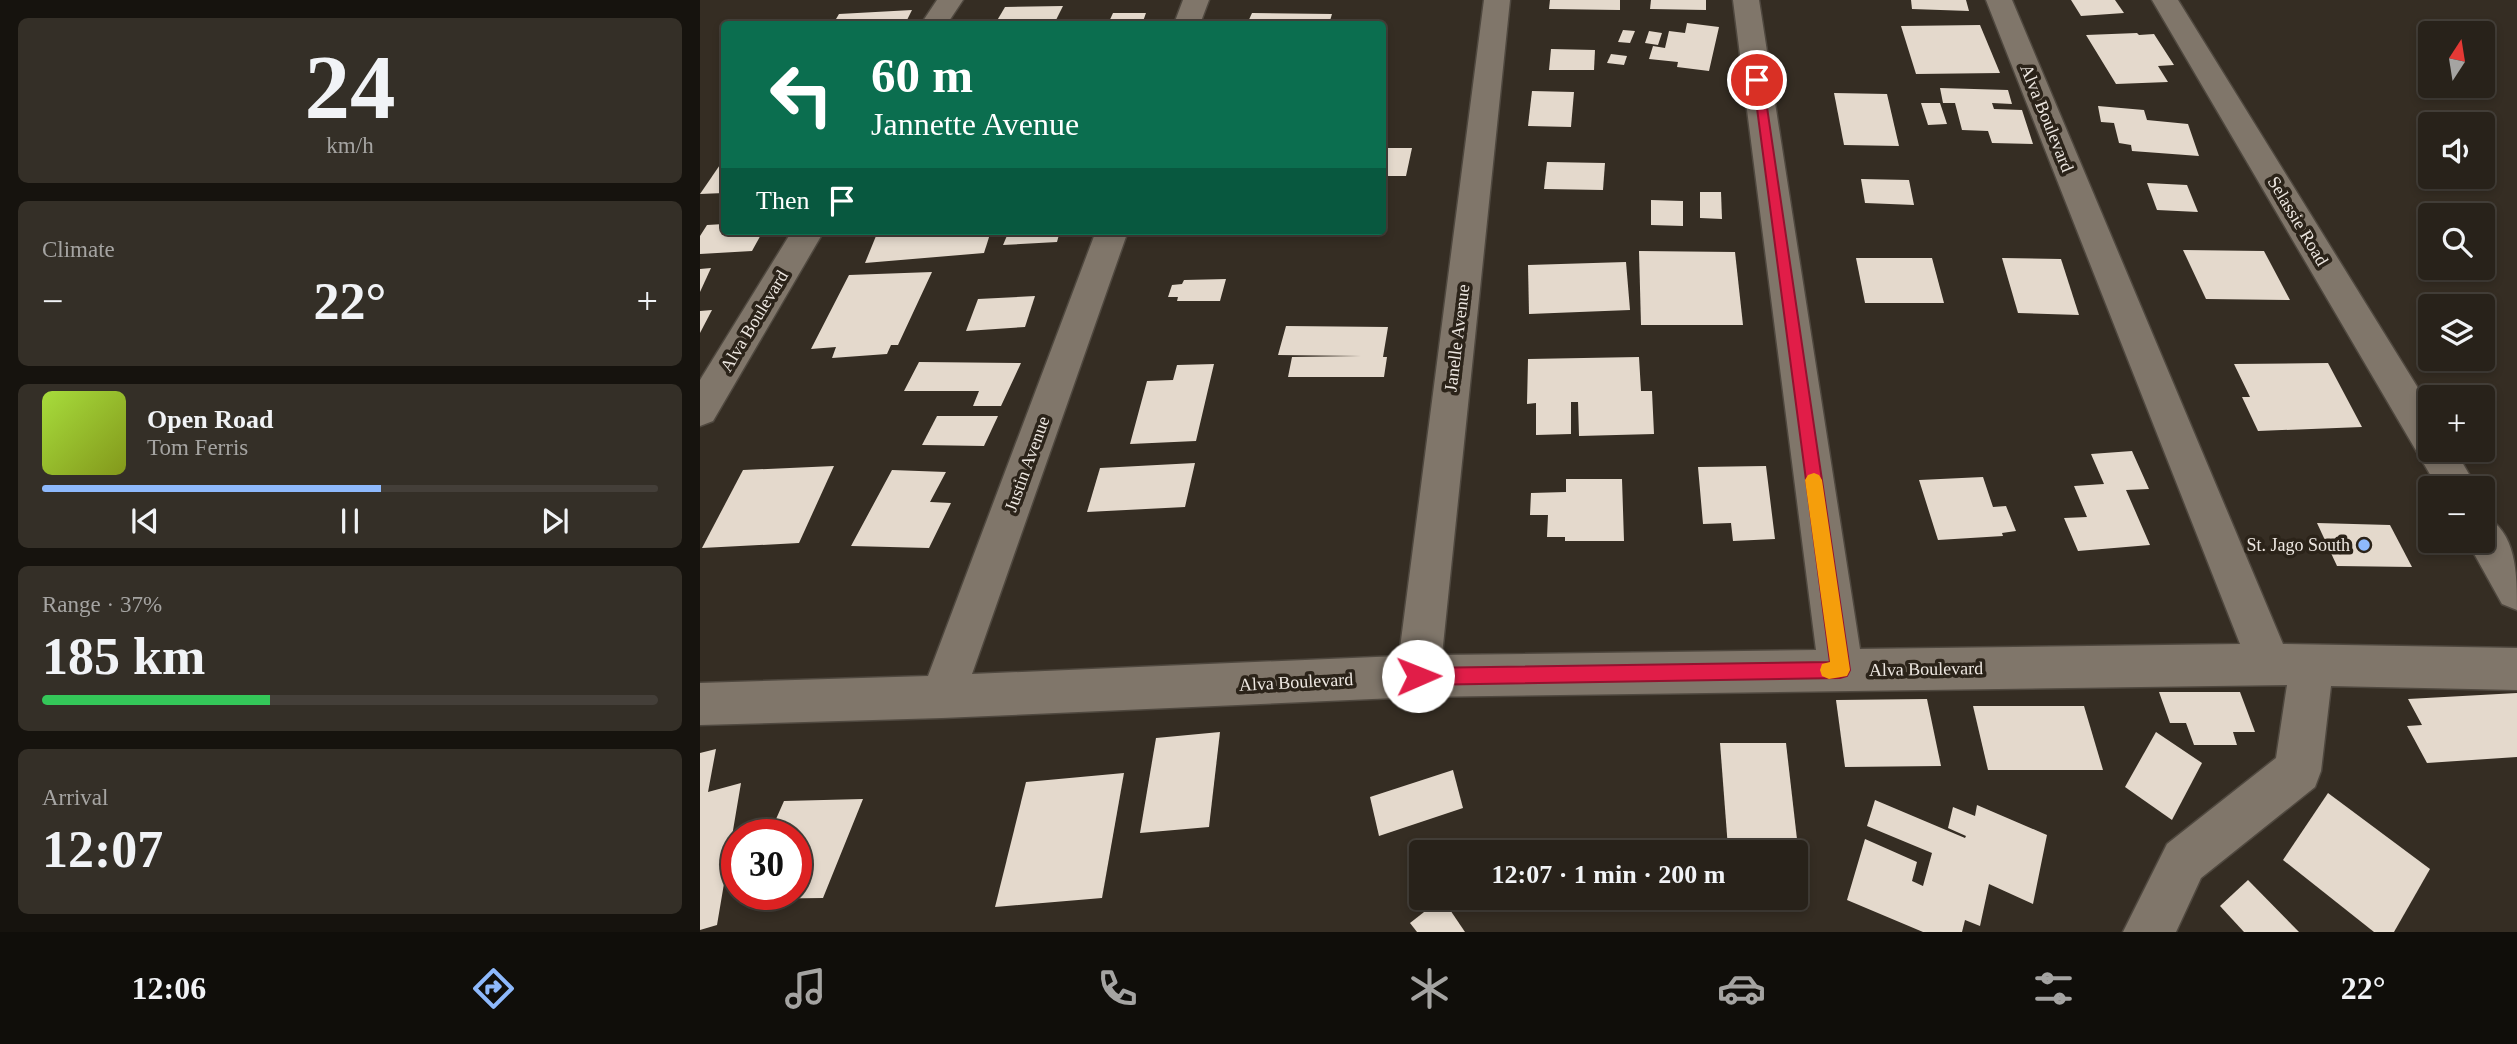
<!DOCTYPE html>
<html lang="en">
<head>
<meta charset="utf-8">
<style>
	body { margin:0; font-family:Georgia,serif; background:#342f27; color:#f1f3f6; height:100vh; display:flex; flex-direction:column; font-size:26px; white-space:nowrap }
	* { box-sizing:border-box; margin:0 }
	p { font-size:23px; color:#a5a4a2 }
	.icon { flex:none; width:38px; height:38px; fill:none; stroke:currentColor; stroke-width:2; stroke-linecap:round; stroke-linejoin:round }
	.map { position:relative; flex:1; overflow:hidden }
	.drawer { display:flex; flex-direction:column; gap:18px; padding:18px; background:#16130e; width:700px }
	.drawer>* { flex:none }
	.top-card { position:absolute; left:21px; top:21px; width:665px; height:214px; border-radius:7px; box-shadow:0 4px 10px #0003,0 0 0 2px #443f39; background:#0b6e4f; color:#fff; overflow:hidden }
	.needle { width:46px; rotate:12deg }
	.tools { position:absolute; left:1718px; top:21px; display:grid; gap:14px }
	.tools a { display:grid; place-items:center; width:77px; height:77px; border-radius:7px; background:#28221a; box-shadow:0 4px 10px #0003,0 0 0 2px #443f39; font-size:35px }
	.speed { position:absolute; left:21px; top:819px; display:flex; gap:14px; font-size:35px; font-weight:700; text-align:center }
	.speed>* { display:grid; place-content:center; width:91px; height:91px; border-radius:50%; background:#28221a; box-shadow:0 4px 10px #0003,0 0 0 2px #443f39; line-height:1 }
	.speed .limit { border:10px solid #d22; background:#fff; color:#111 }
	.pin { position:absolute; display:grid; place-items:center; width:60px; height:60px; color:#fff; margin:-30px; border:4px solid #fff; border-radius:50%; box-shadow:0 2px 7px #0007 }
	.me { position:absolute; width:77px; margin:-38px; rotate:89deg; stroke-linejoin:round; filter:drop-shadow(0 0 5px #0008) }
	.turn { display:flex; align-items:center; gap:24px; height:147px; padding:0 35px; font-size:32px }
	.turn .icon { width:91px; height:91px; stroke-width:2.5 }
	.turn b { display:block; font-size:49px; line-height:60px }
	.then { display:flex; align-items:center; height:66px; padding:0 35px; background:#0003; gap:14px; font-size:26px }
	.big { font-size:52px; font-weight:700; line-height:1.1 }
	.drawer .card { flex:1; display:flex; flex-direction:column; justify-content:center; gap:10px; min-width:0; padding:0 24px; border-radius:10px; background:#342f27 }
	.drawer .dial { align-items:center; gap:0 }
	.dial b { font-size:91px; line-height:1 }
	.song { display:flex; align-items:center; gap:21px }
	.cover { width:84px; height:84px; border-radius:10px; background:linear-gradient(135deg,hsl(80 70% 55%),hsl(70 70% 35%)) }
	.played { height:7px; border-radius:4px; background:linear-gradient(90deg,#8eb9fc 55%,#443f39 55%) }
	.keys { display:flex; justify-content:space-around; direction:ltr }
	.heat { display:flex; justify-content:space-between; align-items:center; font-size:38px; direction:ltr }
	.charge { height:10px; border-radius:5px; background:linear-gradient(90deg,#34c759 37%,#443f39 0) }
	.trip { position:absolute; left:709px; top:840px; width:399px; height:70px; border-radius:7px; background:#28221a; box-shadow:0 4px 10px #0003,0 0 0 2px #443f39; font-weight:700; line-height:70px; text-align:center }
	.menu { display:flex; height:112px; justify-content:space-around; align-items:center; background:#100e0a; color:#a5a4a2 }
	.menu .icon { width:49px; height:49px }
	.menu .active { color:#8eb9fc }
	.menu b { font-size:32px; color:#f1f3f6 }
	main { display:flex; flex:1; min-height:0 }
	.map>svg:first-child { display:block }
</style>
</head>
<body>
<main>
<section class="drawer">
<div class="card dial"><b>24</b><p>km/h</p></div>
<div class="card"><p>Climate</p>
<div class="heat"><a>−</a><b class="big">22°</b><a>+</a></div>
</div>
<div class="card">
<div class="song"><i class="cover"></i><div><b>Open Road</b><p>Tom Ferris</p></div></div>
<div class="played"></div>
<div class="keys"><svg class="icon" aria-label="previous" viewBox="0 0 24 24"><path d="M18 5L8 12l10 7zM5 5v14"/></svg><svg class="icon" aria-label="pause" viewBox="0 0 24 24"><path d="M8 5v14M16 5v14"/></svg><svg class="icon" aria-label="next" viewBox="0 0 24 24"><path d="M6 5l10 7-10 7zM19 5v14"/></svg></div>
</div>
<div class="card"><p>Range · 37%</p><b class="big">185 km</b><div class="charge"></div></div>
<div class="card"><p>Arrival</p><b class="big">12:07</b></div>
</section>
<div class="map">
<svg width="1817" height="932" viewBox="0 0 1817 932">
	<rect width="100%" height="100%" fill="#352d23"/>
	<g fill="#e4d9cc">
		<polygon points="850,0 920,0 920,10 849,9"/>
		<polygon points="951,0 1006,0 1006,10 950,9"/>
		<polygon points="1211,0 1266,0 1269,11 1212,9"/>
		<polygon points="1371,0 1415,0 1424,13 1381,16"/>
		<polygon points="363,6 354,24 295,24 305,7"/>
		<polygon points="212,10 205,24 133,24 139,14"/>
		<polygon points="413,13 446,13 442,24 408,24"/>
		<polygon points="552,13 632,14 629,24 547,24"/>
		<polygon points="987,23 1019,27 1009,71 977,67 978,62 949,59 953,46 965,48 969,31 985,33"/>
		<polygon points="1280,25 1300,73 1216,74 1201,26"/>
		<polygon points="923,30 935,31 930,43 918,42"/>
		<polygon points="949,31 962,33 958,45 945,43"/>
		<polygon points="1437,33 1439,35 1454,34 1474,65 1458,66 1468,82 1416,84 1386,35"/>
		<polygon points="851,49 895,50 894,70 849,70"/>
		<polygon points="911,54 927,56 924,65 907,63"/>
		<polygon points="1240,88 1308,90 1312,104 1292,103 1294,109 1322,110 1333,144 1292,143 1288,131 1262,130 1255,103 1243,103"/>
		<polygon points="832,91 874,92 871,127 828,126"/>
		<polygon points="1134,93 1187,94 1199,146 1144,145"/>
		<polygon points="1221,103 1240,103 1247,124 1228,125"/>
		<polygon points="1398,106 1444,110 1447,120 1488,124 1499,156 1432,151 1431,145 1419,143 1414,123 1401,122"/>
		<polygon points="682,148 712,148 706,176 682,176"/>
		<polygon points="24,159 24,193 0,194"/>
		<polygon points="847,162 905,163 903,190 844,189"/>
		<polygon points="1161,179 1209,180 1214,205 1165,203"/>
		<polygon points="1447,183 1487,185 1498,212 1457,210"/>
		<polygon points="1000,192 1021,192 1022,219 1000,218"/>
		<polygon points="951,200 983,201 983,226 951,225"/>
		<polygon points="24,224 24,231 63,231 52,251 0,254 0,236 7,225"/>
		<polygon points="178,231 291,231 284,253 165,263"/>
		<polygon points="309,231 360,231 357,242 303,245"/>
		<polygon points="1483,250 1564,251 1590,300 1506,299"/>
		<polygon points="939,251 1035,252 1043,325 941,325"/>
		<polygon points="1156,258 1232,258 1244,303 1165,303"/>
		<polygon points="1302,258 1361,259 1379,315 1318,313"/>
		<polygon points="926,262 930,310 829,314 828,265"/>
		<polygon points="11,268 0,292 0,269"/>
		<polygon points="232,272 198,345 191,345 187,354 132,358 136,347 111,349 149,275"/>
		<polygon points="526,279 520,301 477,301 478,297 468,297 472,285 482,284 484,280"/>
		<polygon points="335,296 325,327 266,331 278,299"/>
		<polygon points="12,310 0,333 0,311"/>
		<polygon points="586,326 688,327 683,357 687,357 684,377 588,377 592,357 661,356 578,355"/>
		<polygon points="939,357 941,391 952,391 954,434 879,436 878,402 871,402 871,434 836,435 836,403 827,404 828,359"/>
		<polygon points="219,362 321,363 301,406 273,406 279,391 204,391"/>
		<polygon points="1628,363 1662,427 1558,431 1542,397 1550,397 1534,364"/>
		<polygon points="514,364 496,441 430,444 447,381 473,380 477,365"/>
		<polygon points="237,416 298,416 284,446 222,445"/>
		<polygon points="1432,451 1449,489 1426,490 1450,545 1378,551 1364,518 1387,517 1374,486 1404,484 1391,454"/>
		<polygon points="495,463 485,507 387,512 400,468"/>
		<polygon points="134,466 99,543 2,548 43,470"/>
		<polygon points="1066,466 1075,539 1033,541 1031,523 1003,524 998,467"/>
		<polygon points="192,470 246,472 230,502 251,503 229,548 151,546"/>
		<polygon points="1283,477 1293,507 1306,506 1316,531 1302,533 1303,536 1238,540 1219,480"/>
		<polygon points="866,479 922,479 924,541 865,541 865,537 847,537 848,515 830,515 831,493 866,492"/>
		<polygon points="1617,523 1690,525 1712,567 1637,566"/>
		<polygon points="1459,692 1540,692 1555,732 1533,732 1537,745 1494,745 1486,723 1470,723"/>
		<polygon points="1817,693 1817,757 1727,763 1707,726 1722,725 1708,699"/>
		<polygon points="1227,699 1241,766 1145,767 1136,700"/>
		<polygon points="1273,706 1384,706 1403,770 1288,770"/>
		<polygon points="520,732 509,827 440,833 456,738"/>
		<polygon points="1456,732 1502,763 1472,820 1425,787"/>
		<polygon points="1020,743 1086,743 1098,848 1028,848"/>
		<polygon points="16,749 8,792 41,783 17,925 0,930 0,753"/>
		<polygon points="753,770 763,808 679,836 670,797"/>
		<polygon points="424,773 402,898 295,907 326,782"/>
		<polygon points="1628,793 1730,869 1694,932 1674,932 1583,860"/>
		<polygon points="163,799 123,898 40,899 42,894 96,894 96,835 69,835 84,801"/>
		<polygon points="1175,800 1265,838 1266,836 1248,828 1253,807 1275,816 1277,805 1347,835 1333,904 1289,884 1280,926 1265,920 1262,932 1223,932 1147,900 1165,839 1217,862 1212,881 1223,886 1232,853 1167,826"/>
		<polygon points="1548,880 1599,932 1544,932 1520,906"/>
		<polygon points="742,898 765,932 717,932 710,923"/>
	</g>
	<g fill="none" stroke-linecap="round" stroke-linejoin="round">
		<defs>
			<g id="minor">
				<polygon points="237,0 263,0 247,24 221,24"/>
				<polygon points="483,0 509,0 500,24 474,24"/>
				<polygon points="784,0 810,0 742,655 1116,650 1033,0 1059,0 1160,649 1540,644 1286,0 1312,0 1583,644 1817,648 1817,690 1631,686 1621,771 1615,787 1501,878 1476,932 1423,932 1467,844 1576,758 1587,685 718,697 242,718 0,725 0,683 228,676 396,231 428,231 272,674 699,656"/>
				<polygon points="1452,0 1478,0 1731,409 1731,450 1755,450 1777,488 1738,488"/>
				<polygon points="92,231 124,231 13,421 0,426 0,380"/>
				<path d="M 1783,516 C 1817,530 1817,575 1817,610 L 1802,604 L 1767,541 L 1783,541 Z"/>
			</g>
		</defs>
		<use href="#minor" stroke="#4f483f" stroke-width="3"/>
		<use href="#minor" fill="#80766a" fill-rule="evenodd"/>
	</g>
	<polygon fill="#e11d48" stroke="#92132f" stroke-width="2" points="1053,78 1063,80 1150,670 1147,676 1140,678 718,685 712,682 709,676 712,670 718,668 1130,662"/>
	<polygon fill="#f59e0b" points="1114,473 1119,475 1122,480 1150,670 1147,676 1129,679 1122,676 1120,670 1122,664 1130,662 1105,480 1108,475"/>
	<circle fill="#8eb9fc" stroke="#2b2319" stroke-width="2.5" cx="1664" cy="545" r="7"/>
	<g text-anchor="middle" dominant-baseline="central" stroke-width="7" stroke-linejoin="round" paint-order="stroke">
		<g font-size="18" fill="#eee8e2" stroke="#2b2319">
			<text transform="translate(1347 118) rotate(68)">Alva Boulevard</text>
			<text transform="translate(1598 221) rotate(59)">Selassie Road</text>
			<text transform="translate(54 321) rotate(-59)">Alva Boulevard</text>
			<text transform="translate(757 338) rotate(-83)">Janelle Avenue</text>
			<text transform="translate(327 464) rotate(-70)">Justin Avenue</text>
			<text transform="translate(1226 669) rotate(-1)">Alva Boulevard</text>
			<text transform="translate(596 682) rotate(-3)">Alva Boulevard</text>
		</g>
		<g font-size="18" fill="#eee8e2" stroke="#2b2319" text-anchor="end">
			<text x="1650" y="545">St. Jago South</text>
		</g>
	</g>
</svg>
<div class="tools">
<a><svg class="needle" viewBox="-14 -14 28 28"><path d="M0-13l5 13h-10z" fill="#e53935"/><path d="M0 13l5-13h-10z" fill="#a5a4a2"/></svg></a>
<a><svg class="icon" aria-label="sound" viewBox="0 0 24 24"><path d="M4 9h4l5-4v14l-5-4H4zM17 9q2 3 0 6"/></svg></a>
<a><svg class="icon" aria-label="search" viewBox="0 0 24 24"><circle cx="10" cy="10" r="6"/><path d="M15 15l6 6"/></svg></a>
<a><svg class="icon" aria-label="layers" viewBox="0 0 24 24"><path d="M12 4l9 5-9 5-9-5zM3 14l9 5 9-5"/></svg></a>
<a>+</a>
<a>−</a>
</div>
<div class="speed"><div class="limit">30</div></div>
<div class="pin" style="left:1057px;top:80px;background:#d93025"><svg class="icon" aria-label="arrive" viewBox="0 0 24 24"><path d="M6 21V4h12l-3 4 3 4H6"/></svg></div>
<svg class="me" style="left:718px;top:676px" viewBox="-20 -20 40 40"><circle r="19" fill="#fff"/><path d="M0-13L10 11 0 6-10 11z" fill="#e11d48"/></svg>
<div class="trip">12:07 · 1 min · 200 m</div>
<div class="top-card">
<div class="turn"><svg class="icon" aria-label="left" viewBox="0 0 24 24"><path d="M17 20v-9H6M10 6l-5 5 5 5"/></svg><div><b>60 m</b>Jannette Avenue</div></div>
<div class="then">Then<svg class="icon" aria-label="arrive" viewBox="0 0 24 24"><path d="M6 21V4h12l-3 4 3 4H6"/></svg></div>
</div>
</div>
</main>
<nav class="menu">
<b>12:06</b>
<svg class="icon active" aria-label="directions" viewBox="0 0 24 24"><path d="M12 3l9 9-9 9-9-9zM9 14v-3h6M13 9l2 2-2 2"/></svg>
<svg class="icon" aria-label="music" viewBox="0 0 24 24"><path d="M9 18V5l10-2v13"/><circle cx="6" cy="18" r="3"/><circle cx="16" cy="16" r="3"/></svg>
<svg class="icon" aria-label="phone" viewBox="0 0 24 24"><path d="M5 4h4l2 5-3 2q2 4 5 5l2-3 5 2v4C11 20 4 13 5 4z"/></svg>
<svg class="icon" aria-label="climate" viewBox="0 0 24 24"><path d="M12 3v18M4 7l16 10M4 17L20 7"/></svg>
<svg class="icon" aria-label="car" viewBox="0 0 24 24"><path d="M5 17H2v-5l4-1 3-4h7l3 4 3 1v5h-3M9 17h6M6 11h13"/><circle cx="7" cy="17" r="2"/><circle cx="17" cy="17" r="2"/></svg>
<svg class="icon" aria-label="filters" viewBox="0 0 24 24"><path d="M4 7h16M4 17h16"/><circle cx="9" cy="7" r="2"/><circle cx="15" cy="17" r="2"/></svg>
<b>22°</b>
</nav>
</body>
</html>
